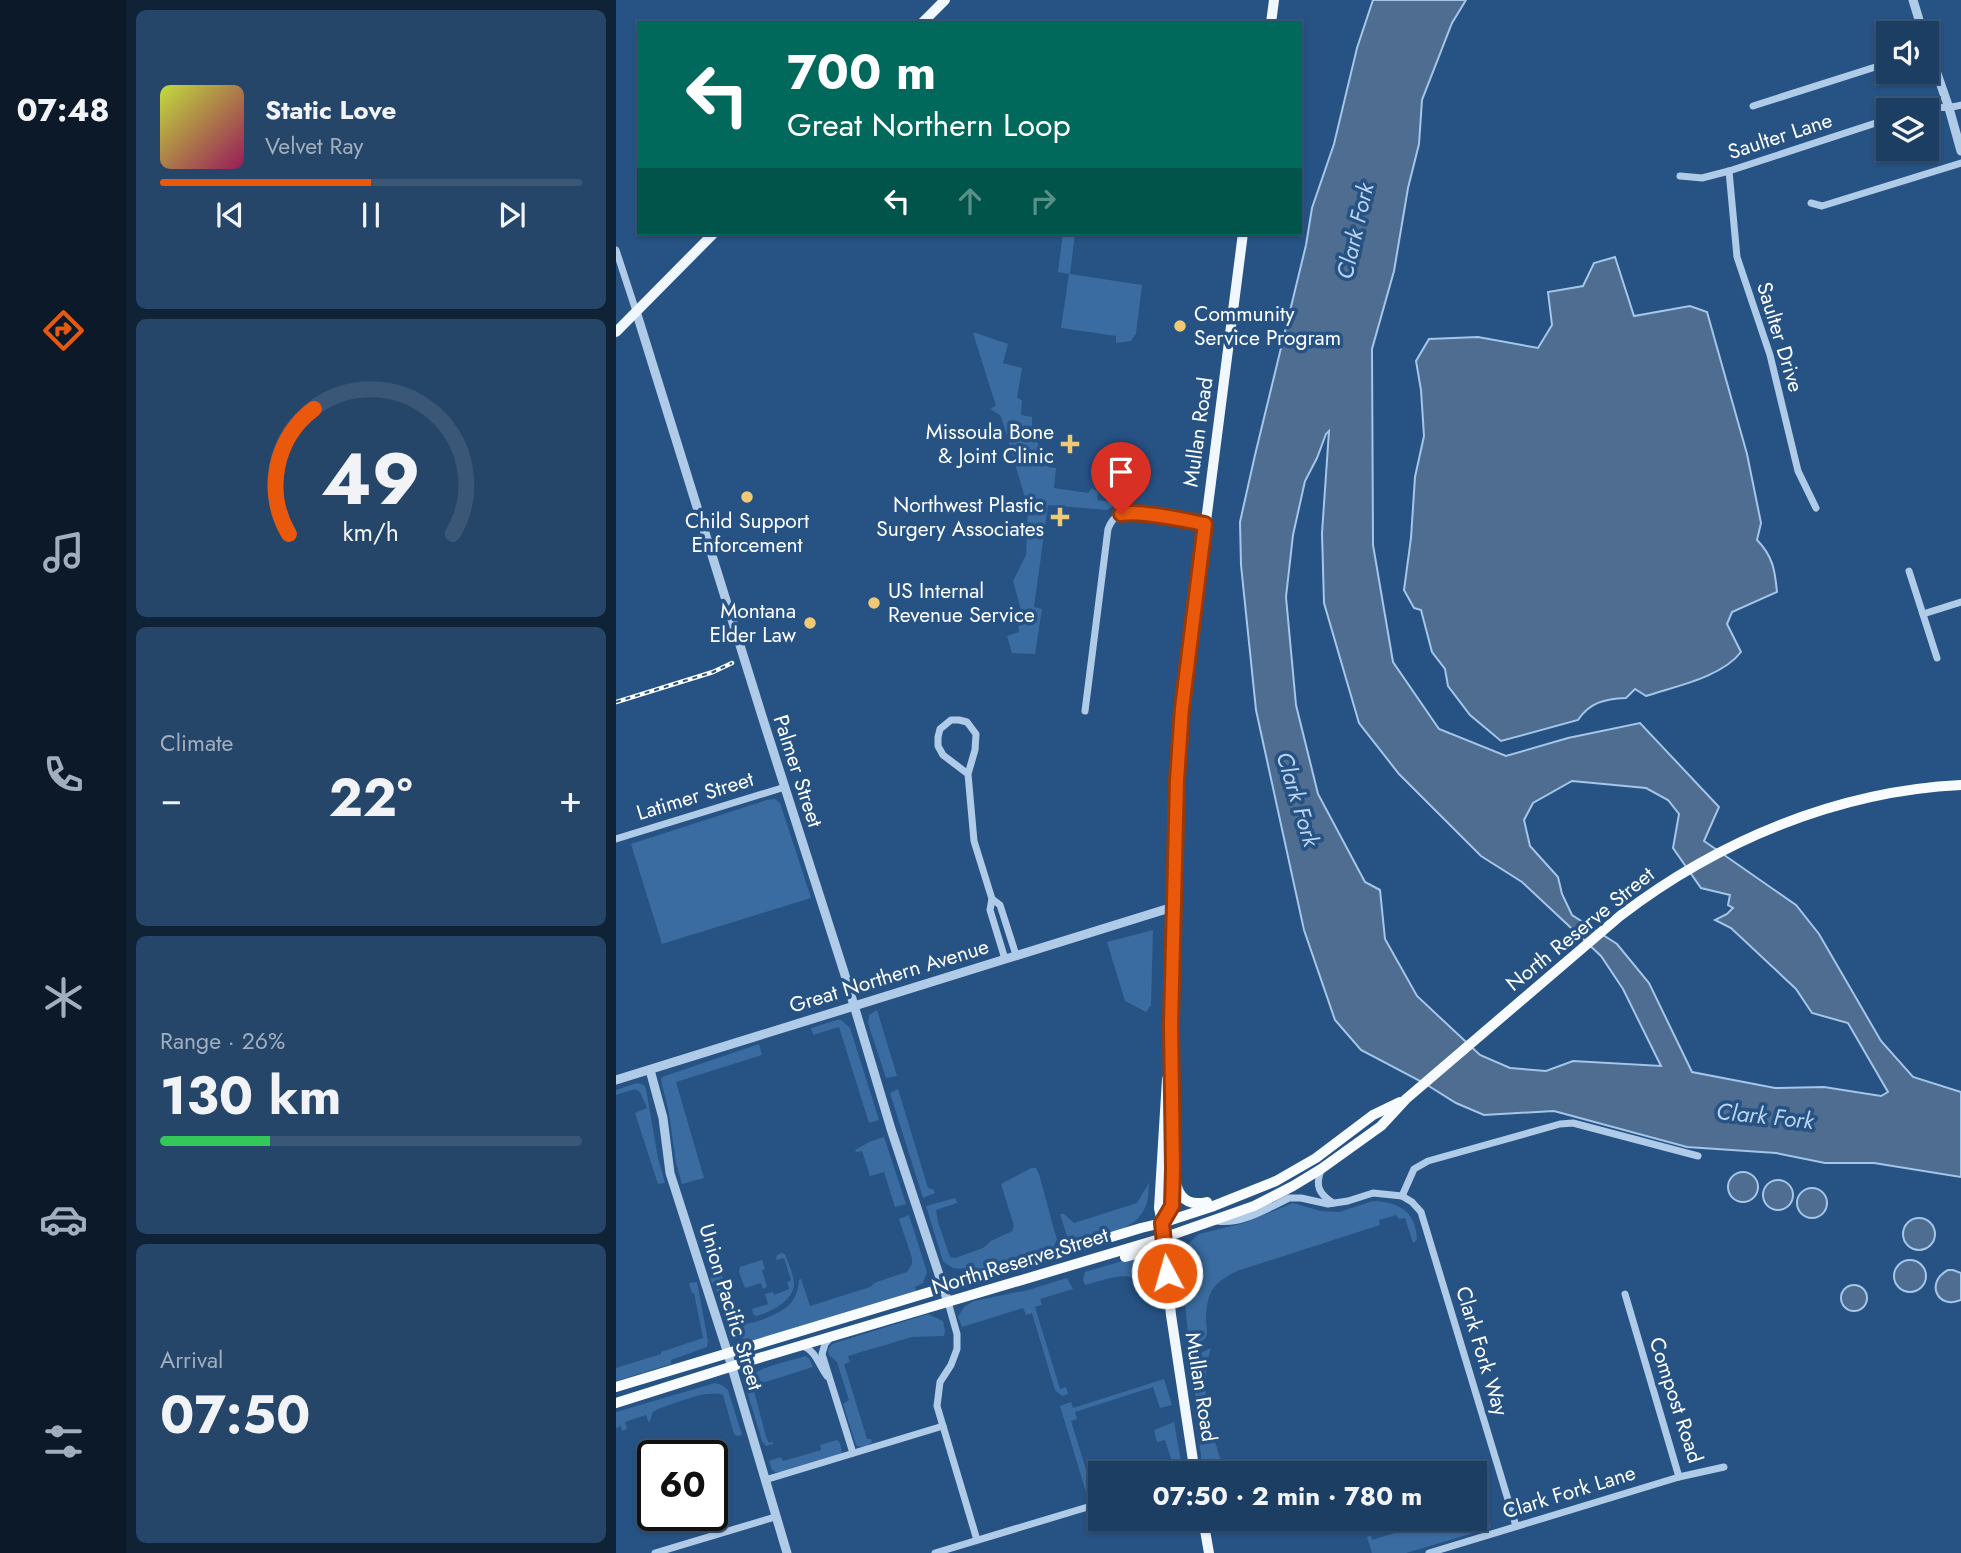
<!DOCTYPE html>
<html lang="en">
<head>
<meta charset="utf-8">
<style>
	body { margin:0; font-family:Jost,sans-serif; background:#254569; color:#f1f3f6; height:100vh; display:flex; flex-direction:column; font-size:26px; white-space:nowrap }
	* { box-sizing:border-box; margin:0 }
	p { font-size:23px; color:#a0aebe }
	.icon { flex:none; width:38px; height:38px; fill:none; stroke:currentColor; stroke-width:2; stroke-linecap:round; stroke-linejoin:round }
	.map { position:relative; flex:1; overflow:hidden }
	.details { display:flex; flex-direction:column; gap:10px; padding:10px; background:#0f2236; width:490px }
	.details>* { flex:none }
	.guide { position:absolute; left:21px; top:21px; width:665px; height:214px; border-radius:0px; box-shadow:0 2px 5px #0004,0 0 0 2px #3a5778; background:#00695c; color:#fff; overflow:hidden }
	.fabs { position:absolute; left:1260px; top:21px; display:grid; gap:14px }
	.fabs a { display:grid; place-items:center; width:63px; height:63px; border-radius:0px; background:#1c3e63; box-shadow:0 2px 5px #0004,0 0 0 2px #3a5778; font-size:35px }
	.speed { position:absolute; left:21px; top:1440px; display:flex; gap:14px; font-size:35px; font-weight:700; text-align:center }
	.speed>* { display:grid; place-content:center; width:91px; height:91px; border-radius:50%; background:#1c3e63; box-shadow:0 2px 5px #0004,0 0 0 2px #3a5778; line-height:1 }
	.speed .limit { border:4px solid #111; border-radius:10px; background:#fff; color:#111 }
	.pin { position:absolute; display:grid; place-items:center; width:60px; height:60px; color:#fff; margin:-72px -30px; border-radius:50% 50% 50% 0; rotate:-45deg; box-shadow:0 0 7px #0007 }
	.pin .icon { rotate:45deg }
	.me { position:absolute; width:77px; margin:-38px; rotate:354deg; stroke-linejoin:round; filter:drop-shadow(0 0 5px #0008) }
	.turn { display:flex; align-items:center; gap:24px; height:147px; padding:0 35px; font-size:32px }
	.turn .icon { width:91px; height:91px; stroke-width:2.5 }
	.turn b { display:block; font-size:49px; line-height:60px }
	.lanes { display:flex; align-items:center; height:66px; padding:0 35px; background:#0003; justify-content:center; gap:35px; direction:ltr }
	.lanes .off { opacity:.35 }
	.big { font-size:52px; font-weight:700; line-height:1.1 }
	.details .tile { flex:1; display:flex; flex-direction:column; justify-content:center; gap:10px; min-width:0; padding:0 24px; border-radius:10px; background:#254569 }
	.details .dial { align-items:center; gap:0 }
	.dial svg { height:182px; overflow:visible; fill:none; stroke:#3a5778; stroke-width:7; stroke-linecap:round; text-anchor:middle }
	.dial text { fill:#f1f3f6; stroke:none }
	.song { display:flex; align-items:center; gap:21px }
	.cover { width:84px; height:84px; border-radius:10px; background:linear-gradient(135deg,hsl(70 70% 55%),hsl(330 70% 35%)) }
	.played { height:7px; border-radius:4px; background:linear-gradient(90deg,#ea580c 50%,#3a5778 50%) }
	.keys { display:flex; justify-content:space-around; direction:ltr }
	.heat { display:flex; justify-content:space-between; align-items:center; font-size:38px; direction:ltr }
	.charge { height:10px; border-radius:5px; background:linear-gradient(90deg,#34c759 26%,#3a5778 0) }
	.trip { position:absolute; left:472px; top:1461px; width:399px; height:70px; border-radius:0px; background:#1c3e63; box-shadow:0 2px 5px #0004,0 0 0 2px #3a5778; font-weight:700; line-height:70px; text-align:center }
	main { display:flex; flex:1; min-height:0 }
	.menu { display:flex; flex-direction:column; width:126px; justify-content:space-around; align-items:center; background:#0b1928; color:#a0aebe }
	.menu .icon { width:49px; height:49px }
	.menu .on { color:#ea580c }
	.menu b { font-size:32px; color:#f1f3f6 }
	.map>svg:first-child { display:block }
</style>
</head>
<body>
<main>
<nav class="menu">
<b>07:48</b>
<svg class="icon on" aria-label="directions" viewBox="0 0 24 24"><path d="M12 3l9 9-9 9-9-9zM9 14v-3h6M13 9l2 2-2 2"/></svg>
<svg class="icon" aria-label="music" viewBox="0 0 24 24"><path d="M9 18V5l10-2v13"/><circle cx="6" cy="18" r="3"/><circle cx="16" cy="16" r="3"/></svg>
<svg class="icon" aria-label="phone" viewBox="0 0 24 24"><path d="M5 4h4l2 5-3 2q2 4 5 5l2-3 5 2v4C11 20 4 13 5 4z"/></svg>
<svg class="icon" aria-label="climate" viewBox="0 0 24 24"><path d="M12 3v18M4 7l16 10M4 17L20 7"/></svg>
<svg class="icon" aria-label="car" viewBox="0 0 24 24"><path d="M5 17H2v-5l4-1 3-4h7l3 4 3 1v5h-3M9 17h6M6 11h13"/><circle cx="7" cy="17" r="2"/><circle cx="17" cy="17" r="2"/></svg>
<svg class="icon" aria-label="filters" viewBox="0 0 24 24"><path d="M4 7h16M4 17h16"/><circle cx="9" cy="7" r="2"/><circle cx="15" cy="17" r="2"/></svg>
</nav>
<section class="details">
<div class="tile">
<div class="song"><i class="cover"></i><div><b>Static Love</b><p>Velvet Ray</p></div></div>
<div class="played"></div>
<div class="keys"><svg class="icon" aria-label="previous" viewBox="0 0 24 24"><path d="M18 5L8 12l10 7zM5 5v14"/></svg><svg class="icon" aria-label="pause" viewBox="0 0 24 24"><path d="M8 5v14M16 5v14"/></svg><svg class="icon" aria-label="next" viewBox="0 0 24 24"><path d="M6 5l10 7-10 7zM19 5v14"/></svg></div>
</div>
<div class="tile dial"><svg viewBox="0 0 100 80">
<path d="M14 69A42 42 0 1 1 86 69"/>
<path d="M14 69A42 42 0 0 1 25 14" stroke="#ea580c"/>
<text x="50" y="56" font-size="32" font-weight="700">49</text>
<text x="50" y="72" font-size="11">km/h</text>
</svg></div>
<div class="tile"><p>Climate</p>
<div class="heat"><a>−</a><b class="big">22°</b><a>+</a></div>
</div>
<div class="tile"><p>Range · 26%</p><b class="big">130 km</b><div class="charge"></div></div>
<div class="tile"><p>Arrival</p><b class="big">07:50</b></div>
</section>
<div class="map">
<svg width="1345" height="1553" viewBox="0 0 1345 1553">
	<rect width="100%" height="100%" fill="#265284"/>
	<g fill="#3a6ca1">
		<polygon points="447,233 459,233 454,274 526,285 520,333 515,341 500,343 500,336 445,328 453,274 442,272"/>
		<polygon points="357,333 360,333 392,344 387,363 406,368 401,398 406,400 405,415 416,417 416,430 432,467 440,468 438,488 472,493 476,488 482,492 481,500 495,502 497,506 491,510 432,505 418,607 426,609 419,654 396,653 391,636 403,632 402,622 408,620 397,581 410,555 412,508 385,416 376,410 375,408 380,406"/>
		<polygon points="159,799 164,803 195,898 46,944 15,844 151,800"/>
		<polygon points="537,930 535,1005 530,1012 509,1001 491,942"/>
		<polygon points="261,1010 281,1076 270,1078 252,1023 253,1015"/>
		<polygon points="221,1020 225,1020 234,1028 263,1120 253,1123 223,1027 197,1035 195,1028"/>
		<polygon points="143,1044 146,1055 60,1082 88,1178 66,1184 60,1163 53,1113 45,1080 46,1077"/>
		<polygon points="21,1083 28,1085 30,1089 42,1158 49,1183 42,1184 19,1113 31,1108 24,1092 19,1089 0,1095 0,1090"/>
		<polygon points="282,1089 312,1188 317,1189 319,1193 307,1198 274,1093"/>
		<polygon points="268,1137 290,1204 280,1207 279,1207 268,1172 254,1176 246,1151 241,1152 239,1150 253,1142"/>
		<path d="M 415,1168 L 420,1168 L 423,1174 L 441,1240 L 437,1248 L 418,1252 L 351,1273 L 350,1268 C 340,1270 335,1268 327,1261 L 310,1206 L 339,1198 L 341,1203 L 320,1210 L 322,1222 L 334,1257 L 339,1258 L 367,1248 L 375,1241 L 396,1231 L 398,1226 L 385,1184 Z"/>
		<path d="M 533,1183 C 532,1190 533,1199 530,1205 C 521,1232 483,1236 460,1243 L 452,1239 L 444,1214 L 448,1214 L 458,1223 L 521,1203 Z"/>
		<path d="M 757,1201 C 783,1202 800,1211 801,1240 L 797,1243 L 789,1218 L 783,1219 L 780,1215 L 763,1220 L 764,1225 L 621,1271 C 611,1276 600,1282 595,1292 C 591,1301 590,1311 590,1320 C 590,1325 592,1332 590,1337 C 587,1342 580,1342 575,1342 L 572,1334 L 565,1264 L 567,1253 L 572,1244 L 583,1234 L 628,1223 L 677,1203 L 705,1211 L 723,1212 Z"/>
		<path d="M 293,1215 L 311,1272 L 307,1283 L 299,1287 L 300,1291 L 131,1342 L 129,1339 L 124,1338 L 120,1334 L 108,1304 L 95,1281 L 95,1277 L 103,1273 L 106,1274 C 109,1284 114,1317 121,1322 C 131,1329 165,1313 173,1305 C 180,1298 182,1290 183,1280 L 185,1279 L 194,1306 L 254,1287 L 260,1282 L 291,1272 L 296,1264 L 296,1258 L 283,1219 Z"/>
		<path d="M 166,1253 L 169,1254 C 172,1263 179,1277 178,1286 C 176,1301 154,1313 140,1316 L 137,1314 L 136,1309 L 152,1304 L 149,1294 L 157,1292 L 158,1295 L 173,1289 L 171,1282 L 175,1280 L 168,1258 L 160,1260 L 161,1255 Z"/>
		<path d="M 513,1259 C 538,1265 536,1282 538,1303 L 536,1307 C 521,1264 505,1276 469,1285 L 467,1280 L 469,1272 Z"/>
		<polygon points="146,1260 149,1269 146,1270 151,1287 147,1289 145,1283 129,1288 123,1272 124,1267"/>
		<polygon points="451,1278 457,1289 424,1299 426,1305 419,1307 444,1389 450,1387 452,1394 446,1396 439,1390 416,1313 410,1315 407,1308 346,1327 342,1317 348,1307 358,1301 412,1290"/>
		<polygon points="81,1282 92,1341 91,1347 55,1360 55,1364 0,1381 0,1368 45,1354 45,1352 87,1338 78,1293 76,1293 73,1283"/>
		<polygon points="312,1314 327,1321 329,1332 328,1336 296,1337 232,1356 234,1362 228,1364 251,1439 255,1439 256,1442 251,1446 244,1447 240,1445 227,1404 233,1400 221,1362 213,1355 212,1350 216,1344"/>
		<path d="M 595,1348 C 581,1389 596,1434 609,1473 L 587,1473 L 581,1421 L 576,1352 L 583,1354 Z"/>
		<path d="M 189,1356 L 193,1358 L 197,1367 L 146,1383 L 147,1388 L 138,1391 L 150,1437 L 153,1443 L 157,1442 L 157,1444 L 150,1446 L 146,1441 L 129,1385 C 134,1367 173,1362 189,1356 Z"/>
		<polygon points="548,1379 556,1405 544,1408 537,1387 459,1412 461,1419 455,1421 477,1492 483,1491 485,1497 473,1502 444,1406 455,1402 457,1408"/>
		<path d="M 99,1383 L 106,1385 L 112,1390 L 126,1435 L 121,1436 L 118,1434 L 107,1395 C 91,1389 58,1404 42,1409 L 37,1412 L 33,1423 L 30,1415 L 9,1422 L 11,1429 L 6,1431 L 5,1426 L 0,1428 L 0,1412 Z"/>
		<polygon points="558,1422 567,1473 518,1473 556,1462 549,1440 541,1442 538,1430"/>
		<polygon points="221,1440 224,1443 226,1452 221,1456 166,1472 159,1472 156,1470 153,1461 165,1457 167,1461 205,1450 204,1445"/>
		<polygon points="872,1515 874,1528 790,1553 756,1553 751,1537 755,1536 756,1540 823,1519 848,1519 853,1521"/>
	</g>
	<g fill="#4e6d90" stroke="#a4c6e8" stroke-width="2" fill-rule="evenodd">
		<path d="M 757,0 L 850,0 L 836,23 L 806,100 L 803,144 L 792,188 L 778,271 L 756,349 L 757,545 L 777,662 L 823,729 L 890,756 L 952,738 L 1024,723 L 1103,807 L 1088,841 L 1180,905 L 1203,934 L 1265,1041 L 1297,1077 L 1345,1092 L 1345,1177 L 1258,1163 L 1209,1163 L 1160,1153 L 1071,1147 L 938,1111 L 868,1115 L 840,1103 L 808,1083 L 745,1050 L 719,1020 L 688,930 L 640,710 L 625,565 L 624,522 L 639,455 L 690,245 L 696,208 L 718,144 L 741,48 ZM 713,431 L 706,533 L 708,603 L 743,723 L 783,774 L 865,856 L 906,882 L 985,956 L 1007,989 L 1045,1066 L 957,1061 L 930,1071 L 894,1068 L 864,1055 L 801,996 L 769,939 L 764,890 L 749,882 L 702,794 L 680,705 L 670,597 L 677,535 L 689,481 L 701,458 L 710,434 ZM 956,781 L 1030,788 L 1052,800 L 1063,814 L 1057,848 L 1085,888 L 1114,895 L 1112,905 L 1117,908 L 1111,914 L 1099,920 L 1115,928 L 1180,989 L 1196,1013 L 1232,1023 L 1272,1092 L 1265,1096 L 1208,1087 L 1159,1088 L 1076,1072 L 1033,983 L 1001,944 L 956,915 L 946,894 L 942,877 L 914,846 L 908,820 L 917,803 Z"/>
		<path d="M 999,257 L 1018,316 L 1074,306 L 1091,312 L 1131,454 L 1145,523 L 1141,540 C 1157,556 1159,571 1161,592 L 1116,612 L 1111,624 L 1125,652 C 1106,677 1060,686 1030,696 L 1019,689 L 1010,698 C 989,699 974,702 962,720 L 885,741 L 854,715 L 832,686 L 829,669 L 816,652 L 805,610 L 798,608 L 788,590 L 795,538 L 799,477 L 808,436 L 805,390 L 800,361 L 813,339 L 862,337 L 922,348 L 936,325 L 932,292 L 967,286 L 978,263 Z"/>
		<circle cx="1127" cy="1187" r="15"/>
		<circle cx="1162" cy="1195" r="15"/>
		<circle cx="1196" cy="1203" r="15"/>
		<circle cx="1303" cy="1234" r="16"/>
		<circle cx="1294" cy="1276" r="16"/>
		<path d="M 1332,1270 L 1337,1270 L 1345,1273 L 1345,1300 C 1321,1310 1309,1282 1332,1270 Z"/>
		<circle cx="1238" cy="1298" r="13"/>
	</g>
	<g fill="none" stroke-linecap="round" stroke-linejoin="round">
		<g stroke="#afcbe8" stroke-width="7">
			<polyline points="1137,106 1272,63"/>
			<path d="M 1298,110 C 1315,105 1328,110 1345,105"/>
			<polyline points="1113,171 1121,257 1154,355 1182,471 1200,508"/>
			<polyline points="1064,176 1086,178 1113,171 1272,119"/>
			<polyline points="1195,203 1206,206 1345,163"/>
			<polyline points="0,250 20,311"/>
			<polyline points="1293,571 1321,658"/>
			<polyline points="1307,614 1345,602"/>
			<path d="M 469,711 L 492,529 C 496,519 500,515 510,513 L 589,524"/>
			<polyline points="352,774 327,755 322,746 322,737 324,729 335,720 343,720 351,722 360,734 359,750 352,774 358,841 376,899 374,910 389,959"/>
			<polyline points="0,839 169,787"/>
			<polyline points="376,899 384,905 400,955"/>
			<path d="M 705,1170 C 699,1186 703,1194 717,1203"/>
			<polyline points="786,1196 796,1202 805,1212 900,1526"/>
			<path d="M 601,1221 C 625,1225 652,1208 673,1198 L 685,1198 L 712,1204 L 732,1201 L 757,1193 L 786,1196 L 798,1169 L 812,1161 L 944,1124 L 957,1123 L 1082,1156"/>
			<polyline points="1009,1294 1063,1477"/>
			<polyline points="332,1302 341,1334 341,1349 335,1365 324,1382 321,1406 361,1540"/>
			<polyline points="214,1338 209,1344 206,1354 237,1453"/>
			<path d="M 186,1346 C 200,1350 203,1366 211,1376"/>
			<polyline points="149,1480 327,1426"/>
			<polyline points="39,1553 159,1517"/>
			<polyline points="319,1553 485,1503"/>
			<polyline points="813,1553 1063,1477 1108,1467"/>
		</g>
		<g stroke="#afcbe8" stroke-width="9">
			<polyline points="1297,0 1307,33"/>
			<polyline points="1311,45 1333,108 1345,151"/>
			<polyline points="20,311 146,716 228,972 275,1129 332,1302"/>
			<polyline points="34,1070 47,1118 54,1173 112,1354 171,1553"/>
			<polyline points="0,1080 557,907"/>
		</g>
		<g stroke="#f1f7fe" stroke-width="10">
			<polyline points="306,23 329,0"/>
			<polyline points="655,23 658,0"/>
			<polyline points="0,332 98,233"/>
			<polyline points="551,1079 543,1208 546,1223 555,1315 579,1474"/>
			<polyline points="546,1223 556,1206 557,1122 555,1024 557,907 561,780 566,708 627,233"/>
			<polyline points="587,1519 593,1553"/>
		</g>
		<g stroke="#f8fbfe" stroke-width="10">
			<path d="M 557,1169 C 560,1190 565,1208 591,1202"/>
			<path d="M 509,1257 L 525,1253 C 542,1262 546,1276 553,1292"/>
			<polyline points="0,1387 525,1228 546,1223 595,1207 660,1181 700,1158 757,1115 784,1102"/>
			<path d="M 0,1403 L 133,1361 L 547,1238 L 638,1206 L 677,1186 L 705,1169 L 765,1126 L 790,1099 L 1004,916 C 1102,841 1221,791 1345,785"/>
		</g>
		<defs>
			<polyline id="rail" points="0,702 97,672 116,663"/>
		</defs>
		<use href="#rail" stroke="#fff" stroke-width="4.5"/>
		<use href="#rail" stroke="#265284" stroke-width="2" stroke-dasharray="5" stroke-linecap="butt"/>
	</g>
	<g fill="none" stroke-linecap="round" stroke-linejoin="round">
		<defs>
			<path id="route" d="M 505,514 C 524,510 568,520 589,524 L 566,708 L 561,780 L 555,1024 L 557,1169 L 556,1206 L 546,1223 L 551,1273"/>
		</defs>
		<use href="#route" stroke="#983908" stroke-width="18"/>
		<use href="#route" stroke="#ea580c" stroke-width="12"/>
	</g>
	<g fill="#f1c974" stroke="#265284" stroke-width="2.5">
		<circle cx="564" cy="326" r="7"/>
		<path d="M450.5 433.5h7v7h7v7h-7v7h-7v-7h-7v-7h7z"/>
		<circle cx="131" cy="497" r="7"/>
		<path d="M440.5 506.5h7v7h7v7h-7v7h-7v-7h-7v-7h7z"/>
		<circle cx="258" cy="603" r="7"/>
		<circle cx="194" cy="623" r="7"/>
	</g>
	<g text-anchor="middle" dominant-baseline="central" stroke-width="7" stroke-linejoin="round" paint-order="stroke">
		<g font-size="21" fill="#fff" stroke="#265284">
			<text transform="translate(1164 136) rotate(-18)">Saulter Lane</text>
			<text transform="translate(1164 337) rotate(73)">Saulter Drive</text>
			<text transform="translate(582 432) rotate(-82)">Mullan Road</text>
			<text transform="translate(182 771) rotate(72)">Palmer Street</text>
			<text transform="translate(79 796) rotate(-17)">Latimer Street</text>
			<text transform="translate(964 929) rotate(-39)">North Reserve Street</text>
			<text transform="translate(273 976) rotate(-17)">Great Northern Avenue</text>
			<text transform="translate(404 1261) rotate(-17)">North Reserve Street</text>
			<text transform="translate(115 1307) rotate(73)">Union Pacific Street</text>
			<text transform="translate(866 1351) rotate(73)">Clark Fork Way</text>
			<text transform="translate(585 1387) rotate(81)">Mullan Road</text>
			<text transform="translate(1060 1400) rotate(72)">Compost Road</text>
			<text transform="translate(953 1492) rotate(-17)">Clark Fork Lane</text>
		</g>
		<g font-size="21" fill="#fff" stroke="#265284" text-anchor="end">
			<text x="578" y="314" text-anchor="start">Community<tspan x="578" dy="24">Service Program</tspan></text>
			<text x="438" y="432">Missoula Bone<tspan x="438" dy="24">&amp; Joint Clinic</tspan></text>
			<text x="428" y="505">Northwest Plastic<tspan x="428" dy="24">Surgery Associates</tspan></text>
			<text x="131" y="521" text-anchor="middle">Child Support<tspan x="131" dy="24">Enforcement</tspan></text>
			<text x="272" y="591" text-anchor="start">US Internal<tspan x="272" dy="24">Revenue Service</tspan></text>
			<text x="180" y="611">Montana<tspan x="180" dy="24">Elder Law</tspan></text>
		</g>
		<g font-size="23" font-style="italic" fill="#bbd4ef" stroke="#265284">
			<text transform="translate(739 231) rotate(-77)">Clark Fork</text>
			<text transform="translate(682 799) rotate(73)">Clark Fork</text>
			<text transform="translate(1149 1116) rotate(6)">Clark Fork</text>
		</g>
	</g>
</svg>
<div class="fabs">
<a><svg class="icon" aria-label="sound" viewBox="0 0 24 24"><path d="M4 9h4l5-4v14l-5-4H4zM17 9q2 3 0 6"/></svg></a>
<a><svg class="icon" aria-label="layers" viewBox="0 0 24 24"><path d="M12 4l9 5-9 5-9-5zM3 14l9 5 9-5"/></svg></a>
</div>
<div class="speed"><div class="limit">60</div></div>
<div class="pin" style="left:505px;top:514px;background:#d93025"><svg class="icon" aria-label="arrive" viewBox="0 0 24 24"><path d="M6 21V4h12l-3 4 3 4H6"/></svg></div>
<svg class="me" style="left:551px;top:1273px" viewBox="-20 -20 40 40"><circle r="17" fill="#ea580c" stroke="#fff" stroke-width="3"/><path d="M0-11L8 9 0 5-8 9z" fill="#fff"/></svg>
<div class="trip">07:50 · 2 min · 780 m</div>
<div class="guide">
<div class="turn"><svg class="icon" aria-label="left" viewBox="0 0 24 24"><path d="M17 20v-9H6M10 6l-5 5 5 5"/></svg><div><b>700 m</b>Great Northern Loop</div></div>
<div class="lanes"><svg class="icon" aria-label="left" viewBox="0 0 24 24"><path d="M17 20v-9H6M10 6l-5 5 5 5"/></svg><svg class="icon off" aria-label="ahead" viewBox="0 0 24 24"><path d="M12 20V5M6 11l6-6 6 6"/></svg><svg class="icon off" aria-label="right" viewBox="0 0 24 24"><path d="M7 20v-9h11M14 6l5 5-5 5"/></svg></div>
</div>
</div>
</main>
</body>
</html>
